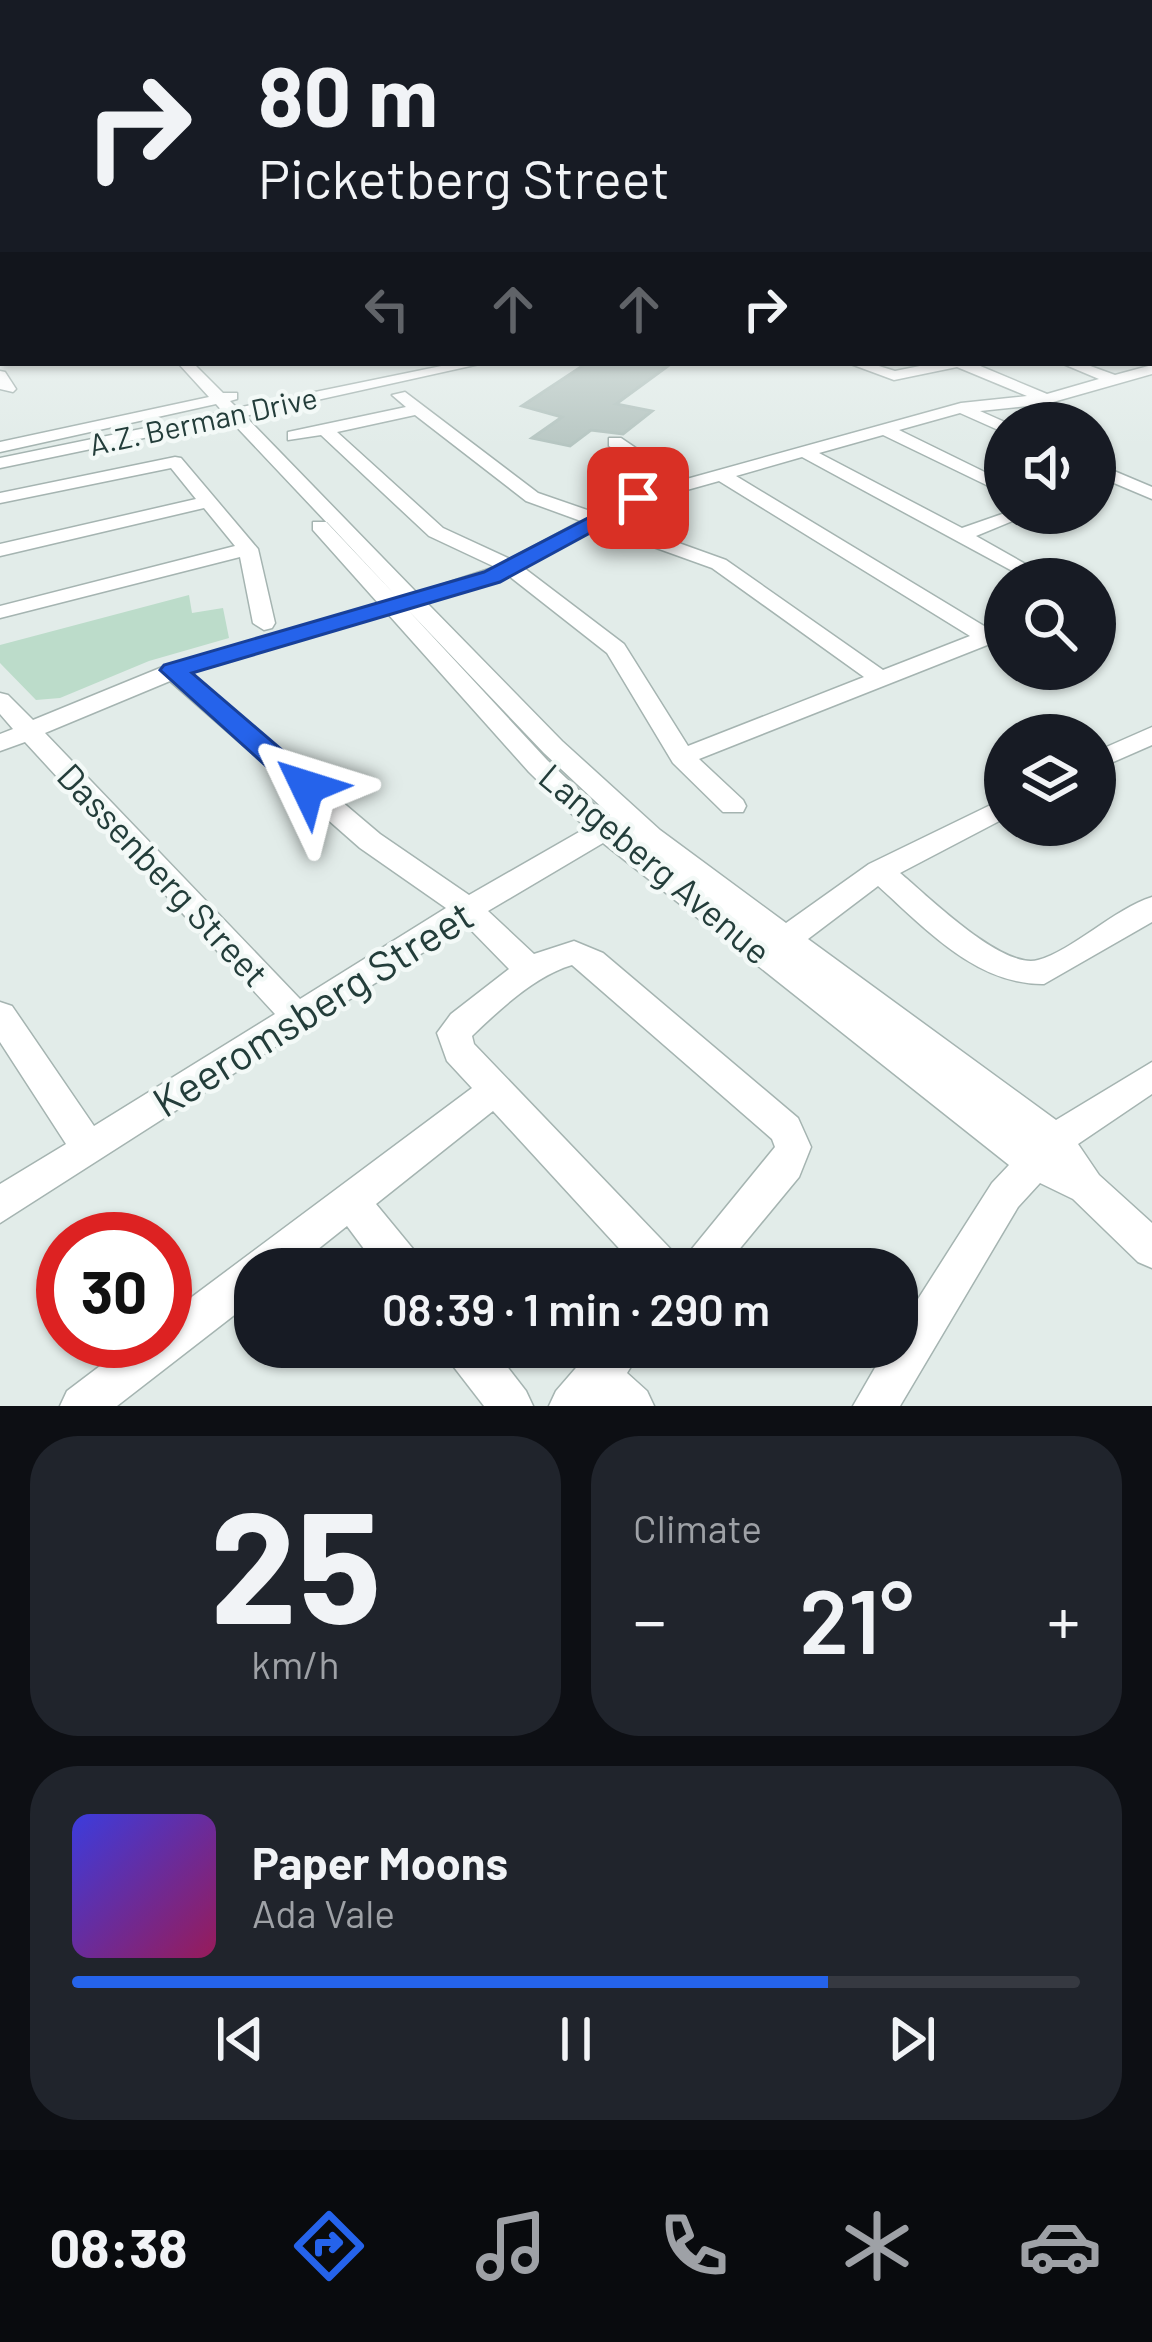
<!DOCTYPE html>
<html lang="en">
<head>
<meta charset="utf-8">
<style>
	body { margin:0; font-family:Barlow,sans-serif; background:#20242c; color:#f1f3f6; height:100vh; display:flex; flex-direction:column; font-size:45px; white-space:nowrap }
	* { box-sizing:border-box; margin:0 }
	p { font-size:39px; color:#9ea1a6 }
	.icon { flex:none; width:66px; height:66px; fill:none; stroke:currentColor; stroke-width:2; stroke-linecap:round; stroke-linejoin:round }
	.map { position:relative; height:1406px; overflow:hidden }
	.drawer { display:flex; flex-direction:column; gap:30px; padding:30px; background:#0d0f14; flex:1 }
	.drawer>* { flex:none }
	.hud { position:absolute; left:0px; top:0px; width:1152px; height:366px; box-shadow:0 3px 9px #0004; background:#171b24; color:#f1f3f6; overflow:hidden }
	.fabs { position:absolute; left:984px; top:402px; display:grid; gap:24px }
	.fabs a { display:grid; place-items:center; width:132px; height:132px; border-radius:50%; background:#171b24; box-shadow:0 3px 9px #0004; font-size:60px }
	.speed { position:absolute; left:36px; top:1212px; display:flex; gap:24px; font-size:60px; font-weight:700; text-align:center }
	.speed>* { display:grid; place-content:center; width:156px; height:156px; border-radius:50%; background:#171b24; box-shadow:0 3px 9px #0004; line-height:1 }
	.speed .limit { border:18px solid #d22; background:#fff; color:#111 }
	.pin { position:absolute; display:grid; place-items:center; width:102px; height:102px; color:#fff; margin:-51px; border-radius:24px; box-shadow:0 6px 18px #0006 }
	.me { position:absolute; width:132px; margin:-66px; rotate:311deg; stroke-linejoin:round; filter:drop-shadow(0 0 9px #0008) }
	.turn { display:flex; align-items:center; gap:42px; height:252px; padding:0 60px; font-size:54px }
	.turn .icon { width:156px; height:156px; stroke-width:2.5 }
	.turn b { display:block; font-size:84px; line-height:102px }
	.lanes { display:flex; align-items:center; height:114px; padding:0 60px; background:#0003; justify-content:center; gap:60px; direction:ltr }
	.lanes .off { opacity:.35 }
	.big { font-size:90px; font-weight:600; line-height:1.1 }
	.drawer .tile { flex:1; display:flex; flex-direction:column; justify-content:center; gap:18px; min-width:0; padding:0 42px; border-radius:48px; background:#20242c }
	.drawer .dial { align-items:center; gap:0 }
	.dial b { font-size:156px; line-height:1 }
	.song { display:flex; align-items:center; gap:36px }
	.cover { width:144px; height:144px; border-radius:18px; background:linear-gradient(135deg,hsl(240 70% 55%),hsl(330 70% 35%)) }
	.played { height:12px; border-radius:6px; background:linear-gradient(90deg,#2563eb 75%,#363941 75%) }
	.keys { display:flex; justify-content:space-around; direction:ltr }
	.heat { display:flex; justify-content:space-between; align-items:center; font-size:66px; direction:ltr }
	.drawer .tiles { flex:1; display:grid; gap:30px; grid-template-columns:1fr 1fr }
	.tile:last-child { grid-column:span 2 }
	.trip { position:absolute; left:234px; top:1248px; width:684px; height:120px; border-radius:48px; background:#171b24; box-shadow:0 3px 9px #0004; font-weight:600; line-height:120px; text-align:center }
	.menu { display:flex; height:192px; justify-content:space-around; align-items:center; background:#090b0e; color:#9ea1a6 }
	.menu .icon { width:84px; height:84px }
	.menu .current { color:#2563eb }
	.menu b { font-size:54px; color:#f1f3f6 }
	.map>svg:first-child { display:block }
</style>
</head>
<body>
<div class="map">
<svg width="1152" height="1406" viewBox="0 0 1152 1406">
	<rect width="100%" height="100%" fill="#e2ece9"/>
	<polygon fill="#bcdcca" points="189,595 192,613 223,608 229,638 149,661 60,698 36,700 0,663 0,645"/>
	<polygon fill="#b8c7c3" stroke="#b5c5c1" stroke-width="3" points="587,363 672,363 616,404 652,411 623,434 591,430 570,446 532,438 562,417 522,406"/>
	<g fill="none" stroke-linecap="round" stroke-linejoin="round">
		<defs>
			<g id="minor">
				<rect x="1149" y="249" width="3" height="4"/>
				<rect x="0" y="267" width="3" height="8"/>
				<polygon points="1149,269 1152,270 1152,278 1149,277"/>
				<polygon points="1149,297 1152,298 1152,306 1149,305"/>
				<polygon points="3,309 3,320 0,321 0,310"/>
				<polygon points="1149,321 1152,322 1152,330 1149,329"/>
				<path d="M 178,363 L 193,363 L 223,393 L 237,393 L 237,399 L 230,401 L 237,408 L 456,363 L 484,363 L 245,416 L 417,593 L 495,567 L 429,536 L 321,435 L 288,440 L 288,432 L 406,407 L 392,395 L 405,392 L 538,493 L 596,513 L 632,494 L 666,485 L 609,446 L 609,438 L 621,438 L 683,480 L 961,403 L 1027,396 L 957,367 L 894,380 L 848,363 L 869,363 L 895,371 L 935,363 L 973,363 L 1047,394 L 1099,379 L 1061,363 L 1082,363 L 1115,375 L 1152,365 L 1152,374 L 1046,404 L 980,411 L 1007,423 L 1005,433 L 960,413 L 899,430 L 1005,482 L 1005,494 L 883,435 L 819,453 L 962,528 L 1005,513 L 1032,513 L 976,536 L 1052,579 L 1027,579 L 802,457 L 736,476 L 989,629 L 1005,623 L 1005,638 L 699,759 L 743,800 L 746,806 L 743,812 L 723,812 L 673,763 L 607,653 L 509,576 L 427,603 L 562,741 L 660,830 L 786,923 L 869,864 L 1005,798 L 1005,818 L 900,873 C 927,895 1002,970 1038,960 C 1072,951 1114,909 1152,897 L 1152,922 L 1044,984 C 976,985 925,928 878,886 L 808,939 L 1056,1120 L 1152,1062 L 1152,1094 L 1078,1144 L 1099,1175 L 1152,1223 L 1152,1268 L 1138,1262 L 1073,1199 L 1040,1183 L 1018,1207 L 900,1406 L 853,1406 L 887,1347 L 897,1347 L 897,1332 L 992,1183 L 1009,1165 L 603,843 L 488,911 L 534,954 L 574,941 L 603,953 L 798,1118 L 811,1147 L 799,1177 L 723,1269 L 638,1269 L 493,1111 L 376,1204 L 418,1255 L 424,1269 L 379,1269 L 347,1226 L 293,1269 L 255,1269 L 255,1299 L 117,1406 L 60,1406 L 67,1391 L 133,1341 L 165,1341 L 165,1317 L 472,1088 L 447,1061 L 437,1033 L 451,1014 L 509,969 L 466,925 L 0,1223 L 0,1184 L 66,1144 L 0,1042 L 0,1002 L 12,1006 L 94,1126 L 275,1014 L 25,742 L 0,751 L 0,734 L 13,729 L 0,714 L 0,693 L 8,695 L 33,720 L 165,666 L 379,604 L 313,530 L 313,522 L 327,522 L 398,598 L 230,420 L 0,468 L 0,458 L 223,412 L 216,404 L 0,452 L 0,442 L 209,397 ZM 415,415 L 526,501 L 581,521 L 510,559 L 443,528 L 337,432 ZM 719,481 L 970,636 L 883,670 L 726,560 L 612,519 L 644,502 ZM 598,527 L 712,568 L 864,677 L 688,746 L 624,644 L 524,568 ZM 407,609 L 544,753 L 610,815 L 606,816 L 547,760 ZM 388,614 L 529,772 L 586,828 L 469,895 L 380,834 L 190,673 ZM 170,681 L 360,848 L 446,908 L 300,999 L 45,733 ZM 572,965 L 772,1139 L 775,1147 L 682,1261 L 474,1044 L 472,1036 C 500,1009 535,976 572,965 Z"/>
				<polygon points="0,371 5,372 16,389 13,392 0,389"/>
				<polygon points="175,457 181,458 258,549 275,623 272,628 264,630 253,623 240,557 0,618 0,606 235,546 204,508 0,556 0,544 196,499 171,468 0,503 0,493"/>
				<polygon points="1095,463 1152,487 1152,499 1095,475"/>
				<polygon points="1152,727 1152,745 1095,770 1095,752"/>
				<polygon points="444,1347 492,1347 526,1391 533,1406 484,1406 450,1362"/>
				<polygon points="594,1347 643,1347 627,1373 647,1391 654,1406 549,1406 556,1391"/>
			</g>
		</defs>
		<use href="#minor" stroke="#a5b4b1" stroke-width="3"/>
		<use href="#minor" fill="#fff" fill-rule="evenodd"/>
	</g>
	<linearGradient id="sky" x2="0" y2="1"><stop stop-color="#83b7de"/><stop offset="0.56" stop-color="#f2f6f5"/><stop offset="1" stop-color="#f2f6f5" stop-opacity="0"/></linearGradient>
	<rect width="1152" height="446" fill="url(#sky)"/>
	<polygon fill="#2563eb" stroke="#184099" stroke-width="3" points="638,492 645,494 645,503 500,582 192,673 317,780 322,787 317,793 296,793 160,670 164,665 484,572"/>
	<g text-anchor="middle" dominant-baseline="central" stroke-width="9" stroke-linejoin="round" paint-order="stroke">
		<g font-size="30" fill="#233d3a" stroke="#f3f9f7">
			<text transform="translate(203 420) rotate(-12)">A.Z. Berman Drive</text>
		</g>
		<g font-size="36" fill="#233d3a" stroke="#f3f9f7">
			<text transform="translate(656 863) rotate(40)">Langeberg Avenue</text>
			<text transform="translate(164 874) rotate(47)">Dassenberg Street</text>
		</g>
		<g font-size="42" fill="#233d3a" stroke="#f3f9f7">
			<text transform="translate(312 1007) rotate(-32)">Keeromsberg Street</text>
		</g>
	</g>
</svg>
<div class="fabs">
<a><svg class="icon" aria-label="sound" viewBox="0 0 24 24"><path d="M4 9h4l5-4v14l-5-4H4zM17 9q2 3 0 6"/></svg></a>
<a><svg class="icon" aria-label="search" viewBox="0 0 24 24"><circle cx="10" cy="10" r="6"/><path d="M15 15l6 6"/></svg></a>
<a><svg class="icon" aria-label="layers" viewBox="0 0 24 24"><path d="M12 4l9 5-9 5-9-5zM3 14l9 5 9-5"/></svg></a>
</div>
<div class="speed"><div class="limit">30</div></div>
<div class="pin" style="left:638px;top:498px;background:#d93025"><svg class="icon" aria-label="arrive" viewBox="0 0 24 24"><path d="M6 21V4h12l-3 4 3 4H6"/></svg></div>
<svg class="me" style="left:307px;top:787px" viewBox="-20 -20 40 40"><path d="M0-17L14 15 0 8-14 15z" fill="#2563eb" stroke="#fff" stroke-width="4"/></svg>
<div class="trip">08:39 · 1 min · 290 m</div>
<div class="hud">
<div class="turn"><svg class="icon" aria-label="right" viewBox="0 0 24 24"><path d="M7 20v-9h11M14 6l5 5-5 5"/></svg><div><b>80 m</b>Picketberg Street</div></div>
<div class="lanes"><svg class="icon off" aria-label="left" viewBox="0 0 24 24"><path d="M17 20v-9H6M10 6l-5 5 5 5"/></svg><svg class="icon off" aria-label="ahead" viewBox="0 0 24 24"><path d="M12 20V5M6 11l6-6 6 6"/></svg><svg class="icon off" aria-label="ahead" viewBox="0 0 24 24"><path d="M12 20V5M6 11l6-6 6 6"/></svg><svg class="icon" aria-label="right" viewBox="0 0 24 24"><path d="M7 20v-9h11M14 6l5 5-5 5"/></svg></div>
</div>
</div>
<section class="drawer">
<div class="tiles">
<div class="tile dial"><b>25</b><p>km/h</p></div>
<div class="tile"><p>Climate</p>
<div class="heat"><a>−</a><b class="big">21°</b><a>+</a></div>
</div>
<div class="tile">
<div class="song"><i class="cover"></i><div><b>Paper Moons</b><p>Ada Vale</p></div></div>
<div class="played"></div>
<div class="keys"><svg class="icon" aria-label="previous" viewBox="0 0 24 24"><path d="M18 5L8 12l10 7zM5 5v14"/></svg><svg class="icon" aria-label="pause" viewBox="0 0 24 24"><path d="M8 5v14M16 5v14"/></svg><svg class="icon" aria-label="next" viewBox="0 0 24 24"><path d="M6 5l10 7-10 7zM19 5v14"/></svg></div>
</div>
</div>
</section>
<nav class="menu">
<b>08:38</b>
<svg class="icon current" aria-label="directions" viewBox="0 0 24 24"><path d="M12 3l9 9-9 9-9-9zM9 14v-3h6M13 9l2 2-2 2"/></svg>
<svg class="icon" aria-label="music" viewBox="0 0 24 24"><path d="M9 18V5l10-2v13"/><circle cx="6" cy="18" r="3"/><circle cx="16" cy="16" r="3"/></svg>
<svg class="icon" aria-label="phone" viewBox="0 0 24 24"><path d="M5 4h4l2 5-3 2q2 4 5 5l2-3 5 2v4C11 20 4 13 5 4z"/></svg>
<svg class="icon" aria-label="climate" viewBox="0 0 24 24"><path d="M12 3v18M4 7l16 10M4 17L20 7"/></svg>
<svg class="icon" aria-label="car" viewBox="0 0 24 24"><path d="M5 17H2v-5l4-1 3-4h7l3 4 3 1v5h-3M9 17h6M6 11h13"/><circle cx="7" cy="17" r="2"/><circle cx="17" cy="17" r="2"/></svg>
</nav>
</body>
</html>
